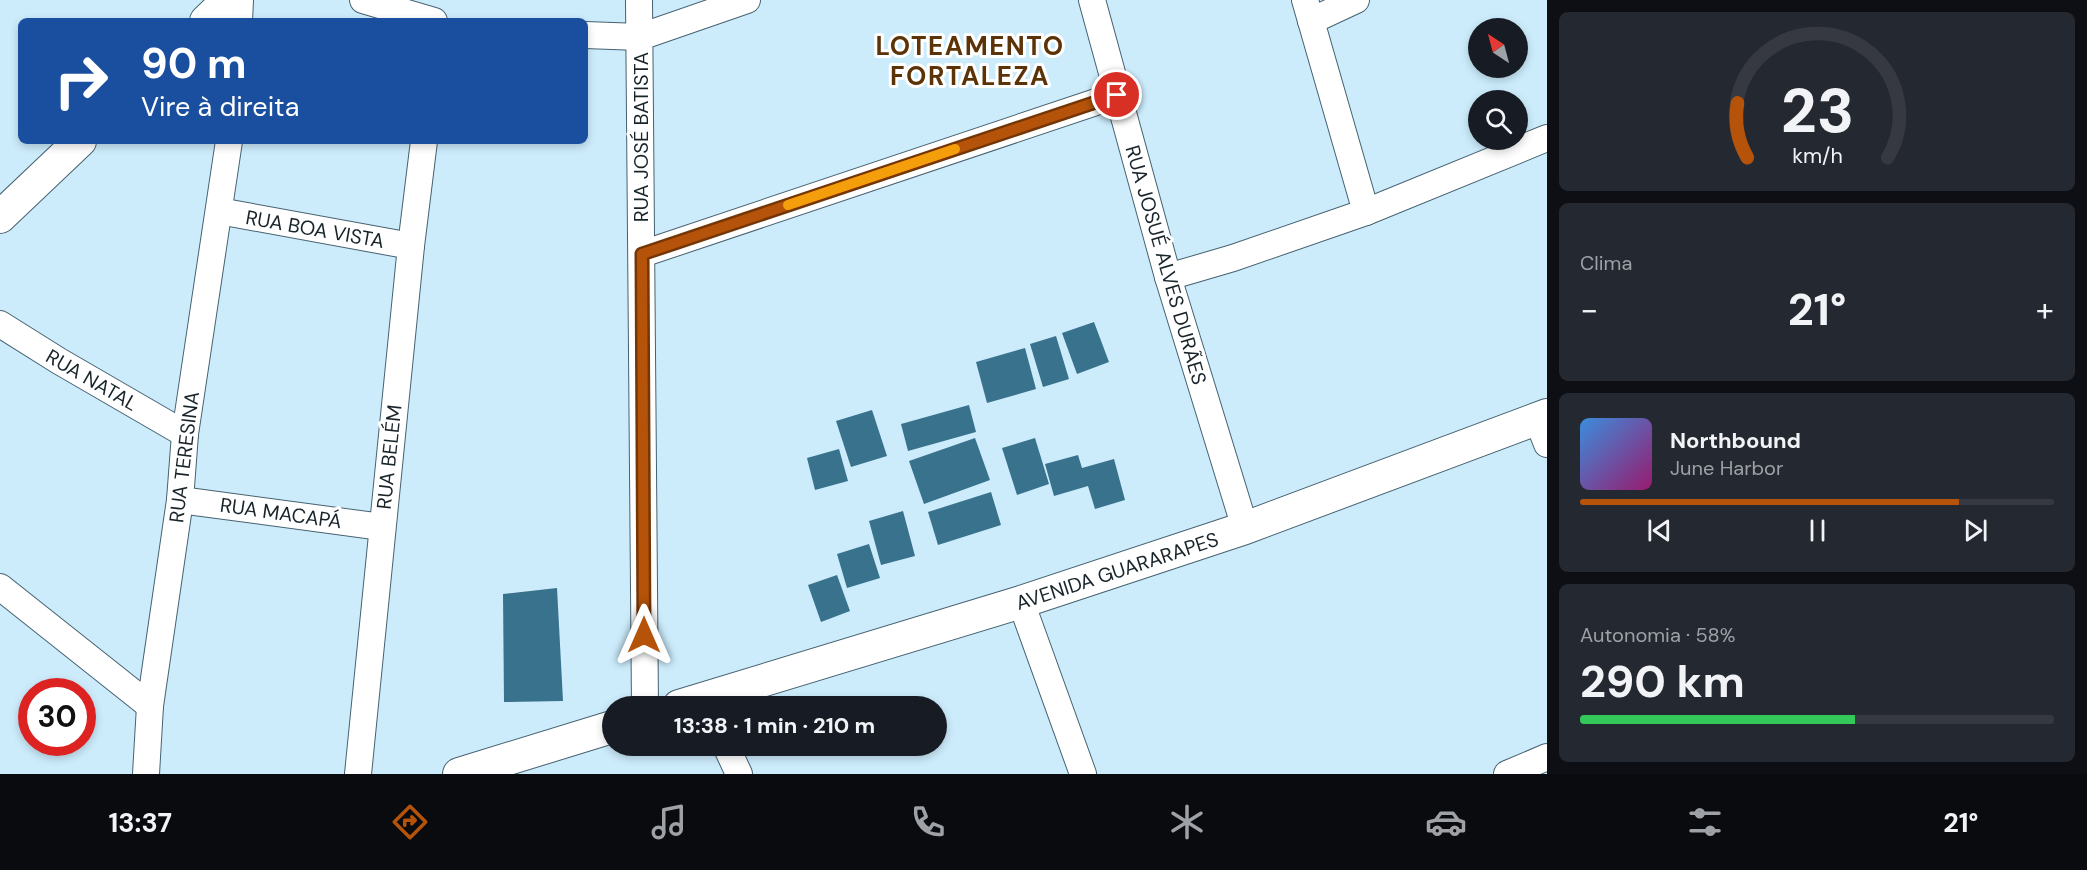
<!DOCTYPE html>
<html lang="pt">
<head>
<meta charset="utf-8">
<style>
	body { margin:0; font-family:"DM Sans",sans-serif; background:#242831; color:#f1f3f6; height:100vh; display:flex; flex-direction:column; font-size:22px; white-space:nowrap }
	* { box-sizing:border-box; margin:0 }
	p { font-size:20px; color:#9ea1a6 }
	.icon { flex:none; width:33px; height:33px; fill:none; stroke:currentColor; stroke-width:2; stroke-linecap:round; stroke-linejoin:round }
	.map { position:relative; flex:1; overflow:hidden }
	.sheet { display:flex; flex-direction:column; gap:12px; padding:12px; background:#0d0f14; width:540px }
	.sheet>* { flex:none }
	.banner { position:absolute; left:18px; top:18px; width:570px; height:126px; border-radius:9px; box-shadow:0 3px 9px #0003; background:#1a4fa0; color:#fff; overflow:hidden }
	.needle { width:39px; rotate:324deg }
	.controls { position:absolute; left:1468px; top:18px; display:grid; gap:12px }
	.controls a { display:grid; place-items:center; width:60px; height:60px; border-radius:50%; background:#171b24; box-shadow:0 3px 9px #0003; font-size:30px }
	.speed { position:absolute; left:18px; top:678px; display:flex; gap:12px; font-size:30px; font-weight:700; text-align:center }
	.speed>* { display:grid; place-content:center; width:78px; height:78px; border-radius:50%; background:#171b24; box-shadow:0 3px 9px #0003; line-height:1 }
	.speed .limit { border:9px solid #d22; background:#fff; color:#111 }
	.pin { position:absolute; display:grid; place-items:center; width:51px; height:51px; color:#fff; margin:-26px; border:3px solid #fff; border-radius:50%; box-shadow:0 2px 6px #0007 }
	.me { position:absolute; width:66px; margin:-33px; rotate:0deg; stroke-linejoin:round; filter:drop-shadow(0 0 4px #0008) }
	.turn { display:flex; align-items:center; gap:21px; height:126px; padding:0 24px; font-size:27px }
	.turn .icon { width:78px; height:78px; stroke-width:2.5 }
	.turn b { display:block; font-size:42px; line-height:51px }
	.big { font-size:45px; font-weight:700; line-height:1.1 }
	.sheet .card { flex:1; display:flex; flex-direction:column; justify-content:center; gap:9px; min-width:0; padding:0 21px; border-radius:9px; background:#242831 }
	.sheet .dial { align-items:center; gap:0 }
	.dial svg { height:156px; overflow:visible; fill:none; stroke:#363941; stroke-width:7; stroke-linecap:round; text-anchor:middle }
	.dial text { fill:#f1f3f6; stroke:none }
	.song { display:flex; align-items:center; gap:18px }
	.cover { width:72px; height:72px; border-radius:9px; background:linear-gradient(135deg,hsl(210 70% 55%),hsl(320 70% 35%)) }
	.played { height:6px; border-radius:3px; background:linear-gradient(90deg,#b45309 80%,#363941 80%) }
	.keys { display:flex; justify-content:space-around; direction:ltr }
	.heat { display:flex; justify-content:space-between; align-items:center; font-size:33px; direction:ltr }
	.charge { height:9px; border-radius:4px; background:linear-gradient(90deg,#34c759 58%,#363941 0) }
	.trip { position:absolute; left:602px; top:696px; width:345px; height:60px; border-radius:30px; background:#171b24; box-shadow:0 3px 9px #0003; font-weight:700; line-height:60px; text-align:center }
	.tab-bar { display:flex; height:96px; justify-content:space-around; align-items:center; background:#090b0e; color:#9ea1a6 }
	.tab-bar .icon { width:42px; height:42px }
	.tab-bar .current { color:#b45309 }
	.tab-bar b { font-size:27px; color:#f1f3f6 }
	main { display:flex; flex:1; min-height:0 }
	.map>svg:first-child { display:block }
</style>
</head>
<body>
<main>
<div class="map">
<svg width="1547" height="774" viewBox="0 0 1547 774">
	<rect width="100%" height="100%" fill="#ccecfc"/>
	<g fill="#39728c">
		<polygon points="1094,322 1109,362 1077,374 1062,333"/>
		<polygon points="1056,336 1069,379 1043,387 1030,344"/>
		<polygon points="1025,348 1036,389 987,403 976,362"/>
		<polygon points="969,405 976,432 908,451 901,424"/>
		<polygon points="872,410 887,456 851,467 836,421"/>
		<polygon points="975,438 990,480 924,504 909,461"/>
		<polygon points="1035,438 1049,484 1017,495 1002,448"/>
		<polygon points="839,449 848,481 815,490 807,458"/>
		<polygon points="1078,455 1082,468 1114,459 1125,500 1095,509 1088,486 1054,496 1045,464"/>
		<polygon points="991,492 1001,525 938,545 928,512"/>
		<polygon points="903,511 915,556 881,565 869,521"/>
		<polygon points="869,544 880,578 847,588 837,554"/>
		<polygon points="837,575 850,611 821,622 808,585"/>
		<polygon points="557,588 563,701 504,702 503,594"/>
	</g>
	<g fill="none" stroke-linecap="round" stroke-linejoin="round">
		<defs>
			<g id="minor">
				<polyline points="363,0 434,21"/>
				<polyline points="639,0 645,706"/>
				<polyline points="1092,0 1168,277 1245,528"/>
				<polyline points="1305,0 1366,212"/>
				<polyline points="239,21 240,0"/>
				<polyline points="1311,21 1356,0"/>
				<polyline points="585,35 640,37 747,0"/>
				<polyline points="219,211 411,246"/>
				<polyline points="642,254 1117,95"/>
				<polyline points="1168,277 1233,258 1366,212 1547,138"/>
				<polyline points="0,324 59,361 185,434"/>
				<polyline points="1537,418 1547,444"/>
				<polyline points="180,500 382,527"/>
				<polyline points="0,587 150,706"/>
				<polyline points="1021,602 1083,774"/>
				<polyline points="726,746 739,774"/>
				<polyline points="146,774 150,706 180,500 185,434 229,141"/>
				<polyline points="358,774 411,246 424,141"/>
				<polyline points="1507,774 1547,757"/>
			</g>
			<g id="tertiary">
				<polyline points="206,21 228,0"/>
				<polyline points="0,217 80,141"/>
				<polyline points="679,706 1021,602 1245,528 1547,415"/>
				<polyline points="459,774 612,727"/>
			</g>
		</defs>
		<use href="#minor" stroke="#466270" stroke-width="28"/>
		<use href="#tertiary" stroke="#466270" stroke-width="34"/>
		<use href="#minor" stroke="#fff" stroke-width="26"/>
		<use href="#tertiary" stroke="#fff" stroke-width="32"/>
	</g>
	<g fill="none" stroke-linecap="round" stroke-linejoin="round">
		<defs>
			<polyline id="route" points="644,635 642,254 1117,95"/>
		</defs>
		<use href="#route" stroke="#753606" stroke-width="15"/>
		<use href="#route" stroke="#b45309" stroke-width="10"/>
		<polyline stroke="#f59e0b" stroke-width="10" points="788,205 955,149"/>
	</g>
	<g text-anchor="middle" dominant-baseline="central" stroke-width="6" stroke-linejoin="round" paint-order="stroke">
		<g font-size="20" fill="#18242a" stroke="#fff">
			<text transform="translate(641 137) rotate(-90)">RUA JOSÉ BATISTA</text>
			<text transform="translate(315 229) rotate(10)">RUA BOA VISTA</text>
			<text transform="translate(1166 265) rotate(74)">RUA JOSUÉ ALVES DURÃES</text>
			<text transform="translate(92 380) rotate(30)">RUA NATAL</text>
			<text transform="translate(184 457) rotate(-83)">RUA TERESINA</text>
			<text transform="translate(389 457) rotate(-84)">RUA BELÉM</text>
			<text transform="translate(281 513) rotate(8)">RUA MACAPÁ</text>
			<text transform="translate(1117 571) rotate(-18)">AVENIDA GUARARAPES</text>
		</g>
		<g font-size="26" font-weight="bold" letter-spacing="1.5" fill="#5c3207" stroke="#fff">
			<text x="970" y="46">LOTEAMENTO<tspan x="970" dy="30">FORTALEZA</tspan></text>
		</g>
	</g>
</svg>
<div class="controls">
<a><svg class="needle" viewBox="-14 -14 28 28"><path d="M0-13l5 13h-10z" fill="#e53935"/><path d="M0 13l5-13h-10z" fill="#9ea1a6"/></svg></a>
<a><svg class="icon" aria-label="search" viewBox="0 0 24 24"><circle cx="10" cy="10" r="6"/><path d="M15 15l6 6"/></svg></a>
</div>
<div class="speed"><div class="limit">30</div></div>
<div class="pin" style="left:1117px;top:95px;background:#d93025"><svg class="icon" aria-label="arrive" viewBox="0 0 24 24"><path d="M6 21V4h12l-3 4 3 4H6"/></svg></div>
<svg class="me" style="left:644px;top:635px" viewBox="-20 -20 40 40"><path d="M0-17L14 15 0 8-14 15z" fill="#b45309" stroke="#fff" stroke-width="4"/></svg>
<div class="trip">13:38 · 1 min · 210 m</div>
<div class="banner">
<div class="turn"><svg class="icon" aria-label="right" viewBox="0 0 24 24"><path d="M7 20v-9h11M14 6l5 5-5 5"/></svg><div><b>90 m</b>Vire à direita</div></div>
</div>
</div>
<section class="sheet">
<div class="card dial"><svg viewBox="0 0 100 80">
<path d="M14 69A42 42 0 1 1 86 69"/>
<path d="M14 69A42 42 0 0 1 9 41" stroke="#b45309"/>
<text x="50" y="56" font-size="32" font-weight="700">23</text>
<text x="50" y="72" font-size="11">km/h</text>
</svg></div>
<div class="card"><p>Clima</p>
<div class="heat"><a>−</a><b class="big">21°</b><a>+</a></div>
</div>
<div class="card">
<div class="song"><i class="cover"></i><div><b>Northbound</b><p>June Harbor</p></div></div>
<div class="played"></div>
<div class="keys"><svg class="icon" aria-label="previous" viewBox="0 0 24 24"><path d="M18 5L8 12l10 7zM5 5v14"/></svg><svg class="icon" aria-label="pause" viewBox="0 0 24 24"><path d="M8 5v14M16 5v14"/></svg><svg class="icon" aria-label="next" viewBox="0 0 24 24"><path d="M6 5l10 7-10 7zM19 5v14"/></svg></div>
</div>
<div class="card"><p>Autonomia · 58%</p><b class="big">290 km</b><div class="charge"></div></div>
</section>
</main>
<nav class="tab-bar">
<b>13:37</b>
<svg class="icon current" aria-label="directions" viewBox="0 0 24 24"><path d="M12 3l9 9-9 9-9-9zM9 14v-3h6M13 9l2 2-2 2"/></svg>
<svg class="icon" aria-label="music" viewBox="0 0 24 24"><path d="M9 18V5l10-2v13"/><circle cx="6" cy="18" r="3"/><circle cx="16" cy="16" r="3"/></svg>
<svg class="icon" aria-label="phone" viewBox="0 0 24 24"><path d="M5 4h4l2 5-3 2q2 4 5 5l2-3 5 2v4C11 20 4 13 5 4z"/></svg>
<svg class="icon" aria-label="climate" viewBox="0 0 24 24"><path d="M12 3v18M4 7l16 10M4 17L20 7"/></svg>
<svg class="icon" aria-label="car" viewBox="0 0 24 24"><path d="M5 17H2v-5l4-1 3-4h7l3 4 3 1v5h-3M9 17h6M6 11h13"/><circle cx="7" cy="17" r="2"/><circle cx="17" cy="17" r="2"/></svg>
<svg class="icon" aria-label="filters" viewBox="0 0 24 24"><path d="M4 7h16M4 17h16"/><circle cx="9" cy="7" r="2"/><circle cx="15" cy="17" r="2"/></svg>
<b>21°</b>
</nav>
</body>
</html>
